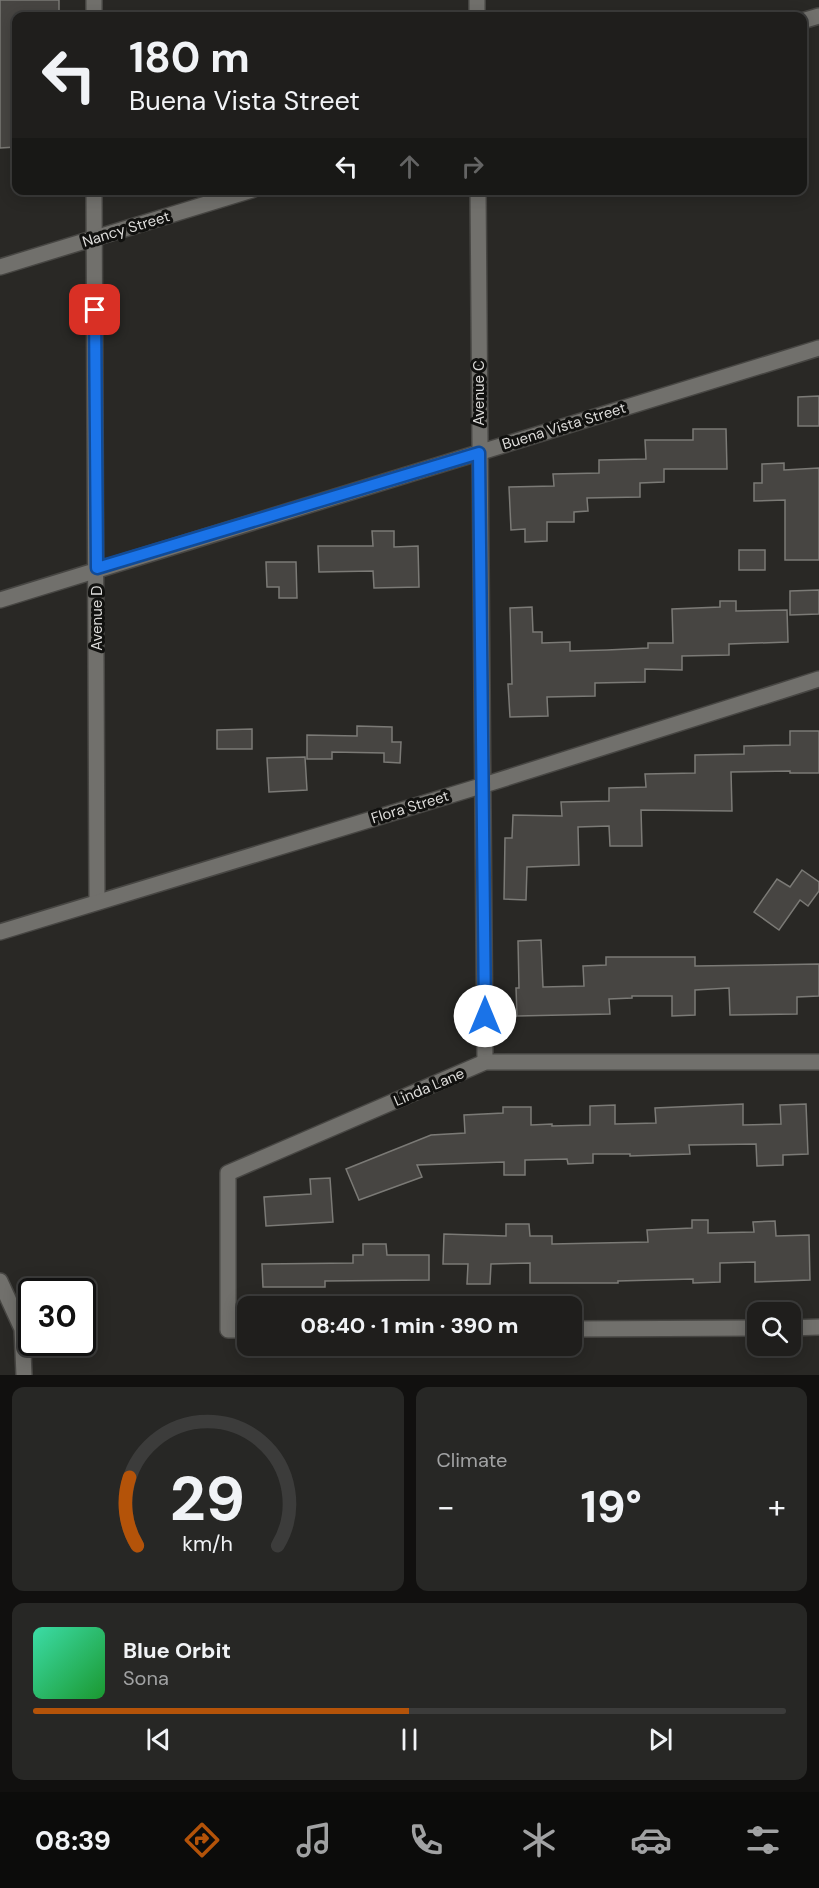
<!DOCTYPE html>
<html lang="en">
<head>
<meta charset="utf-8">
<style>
	body { margin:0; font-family:"DM Sans",sans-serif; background:#272725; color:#f1f3f6; height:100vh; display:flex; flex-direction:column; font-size:22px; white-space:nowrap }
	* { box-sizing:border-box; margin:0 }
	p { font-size:20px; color:#a1a2a3 }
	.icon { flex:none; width:33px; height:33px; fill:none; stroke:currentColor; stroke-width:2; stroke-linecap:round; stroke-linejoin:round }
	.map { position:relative; height:1375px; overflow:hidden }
	.drawer { display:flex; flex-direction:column; gap:12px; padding:12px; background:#11100f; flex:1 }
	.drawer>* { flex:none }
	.guide { position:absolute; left:12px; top:12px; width:795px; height:183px; border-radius:12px; box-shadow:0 3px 15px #0003,0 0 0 2px #3c3c3b; background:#1f1e1c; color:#f1f3f6; overflow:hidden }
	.fabs { position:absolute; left:747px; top:1302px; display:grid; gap:12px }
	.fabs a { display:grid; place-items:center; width:54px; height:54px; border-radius:12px; background:#1f1e1c; box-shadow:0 3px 15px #0003,0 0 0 2px #3c3c3b; font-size:30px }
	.speed { position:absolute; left:18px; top:1278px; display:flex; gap:12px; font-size:30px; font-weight:700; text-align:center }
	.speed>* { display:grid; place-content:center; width:78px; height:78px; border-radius:50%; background:#1f1e1c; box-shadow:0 3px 15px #0003,0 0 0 2px #3c3c3b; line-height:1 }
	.speed .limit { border:3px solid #111; border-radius:9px; background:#fff; color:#111 }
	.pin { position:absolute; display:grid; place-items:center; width:51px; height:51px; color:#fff; margin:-26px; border-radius:12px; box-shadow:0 3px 9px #0006 }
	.me { position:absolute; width:66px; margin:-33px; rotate:0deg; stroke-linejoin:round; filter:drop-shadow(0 0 4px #0008) }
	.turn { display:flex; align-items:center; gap:21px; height:126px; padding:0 18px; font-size:27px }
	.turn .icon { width:78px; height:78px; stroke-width:2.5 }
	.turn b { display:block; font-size:42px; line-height:51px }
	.lanes { display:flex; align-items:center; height:57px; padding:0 18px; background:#0003; justify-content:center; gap:30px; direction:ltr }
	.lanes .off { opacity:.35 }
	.big { font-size:45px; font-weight:700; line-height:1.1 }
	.drawer .widget { flex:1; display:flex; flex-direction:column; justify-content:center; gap:9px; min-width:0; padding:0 21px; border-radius:12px; background:#272725 }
	.drawer .dial { align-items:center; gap:0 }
	.dial svg { height:156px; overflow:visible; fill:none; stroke:#3c3c3b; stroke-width:7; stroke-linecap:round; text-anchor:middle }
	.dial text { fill:#f1f3f6; stroke:none }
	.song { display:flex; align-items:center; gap:18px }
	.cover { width:72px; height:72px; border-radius:9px; background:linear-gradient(135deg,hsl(160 70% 55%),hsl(130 70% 35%)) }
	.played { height:6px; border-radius:3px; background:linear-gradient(90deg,#b45309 50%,#3c3c3b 50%) }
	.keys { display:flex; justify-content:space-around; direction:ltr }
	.heat { display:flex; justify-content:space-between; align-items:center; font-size:33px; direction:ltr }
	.drawer .tiles { flex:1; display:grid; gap:12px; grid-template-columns:1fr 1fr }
	.widget:last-child { grid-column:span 2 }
	.trip { position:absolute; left:237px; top:1296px; width:345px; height:60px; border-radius:12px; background:#1f1e1c; box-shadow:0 3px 15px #0003,0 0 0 2px #3c3c3b; font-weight:700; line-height:60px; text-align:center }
	.dock { display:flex; height:96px; justify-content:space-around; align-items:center; background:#0c0c0b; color:#a1a2a3 }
	.dock .icon { width:42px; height:42px }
	.dock .on { color:#b45309 }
	.dock b { font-size:27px; color:#f1f3f6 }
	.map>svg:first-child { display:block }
</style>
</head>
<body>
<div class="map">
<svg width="819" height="1375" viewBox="0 0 819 1375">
	<rect width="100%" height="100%" fill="#292825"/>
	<g fill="#474542" stroke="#7b7a76" stroke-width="1.5">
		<polygon points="0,0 59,0 59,16 16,16 16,147 0,148"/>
		<polygon points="819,396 819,426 798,426 798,397"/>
		<polygon points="693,429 726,429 727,469 664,469 664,482 640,483 640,497 587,498 588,511 574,512 574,522 547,522 547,541 525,542 525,529 511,530 509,487 554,486 553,474 599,473 599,460 646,459 645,440 693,440"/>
		<polygon points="784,463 784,470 819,468 819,560 785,560 785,500 754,501 754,483 762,483 762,464"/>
		<polygon points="372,531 394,531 394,547 418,546 419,587 374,588 373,571 319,572 318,546 373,546"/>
		<rect x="739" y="550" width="26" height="20"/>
		<polygon points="266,562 296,562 297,598 279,598 279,587 267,587"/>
		<polygon points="819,590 819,614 790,615 790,591"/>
		<polygon points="720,601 736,601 736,611 787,610 788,642 729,644 729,655 682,656 682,670 645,669 645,682 595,683 595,696 547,697 548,716 510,717 508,684 512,684 510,608 532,607 533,632 542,632 542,643 570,642 570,651 607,650 648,648 648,643 673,643 672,609 720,607"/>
		<polygon points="357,726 392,727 392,742 401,742 400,763 384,762 384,753 332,752 332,759 307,759 307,735 357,736"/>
		<polygon points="252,729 252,749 217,749 217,730"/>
		<polygon points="790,731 819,731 819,773 790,773 790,771 731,772 732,811 641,810 642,846 610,846 609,826 578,827 579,865 527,867 526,900 504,899 505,838 512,838 513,815 562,816 561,802 609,801 609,788 646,787 645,774 695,773 695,755 744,754 744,746 790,745"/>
		<polygon points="305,757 307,790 269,792 267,758"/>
		<polygon points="802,870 819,882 819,891 808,906 800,900 779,930 754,912 777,879 790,887"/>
		<polygon points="541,940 543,987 584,986 583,966 606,965 606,957 695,957 695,966 819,964 819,996 797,997 797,1014 730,1015 729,988 695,990 695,1015 672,1016 672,996 632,996 632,998 609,999 610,1014 517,1016 516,988 519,988 518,941"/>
		<polygon points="743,1104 743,1125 781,1124 780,1105 806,1104 808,1154 783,1155 783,1165 757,1166 756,1144 689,1145 690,1154 630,1156 630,1154 593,1154 593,1163 568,1164 567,1159 525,1160 525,1175 504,1175 504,1162 417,1165 422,1177 359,1200 346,1169 431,1135 465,1133 464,1115 503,1113 503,1107 531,1107 531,1125 552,1124 552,1126 590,1125 590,1106 615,1105 615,1124 656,1123 655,1108"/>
		<polygon points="330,1178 333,1222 266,1226 264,1197 311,1194 310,1179"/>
		<polygon points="692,1220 708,1220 708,1233 754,1232 753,1222 775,1221 776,1236 809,1235 810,1280 755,1282 755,1262 720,1263 720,1282 693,1283 693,1279 618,1281 618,1283 530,1283 530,1263 491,1264 490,1284 467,1284 468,1264 443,1264 444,1234 506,1236 506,1224 529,1224 530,1236 552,1236 552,1244 648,1242 647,1230 692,1228"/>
		<polygon points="363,1244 386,1244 387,1255 429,1255 429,1280 325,1281 325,1287 263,1287 262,1264 353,1263 353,1255 363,1255"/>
	</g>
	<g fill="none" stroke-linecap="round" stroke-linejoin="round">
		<defs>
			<g id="minor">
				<polyline points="94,0 94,16"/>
				<polyline points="477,0 477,16"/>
				<polyline points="802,21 819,16"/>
				<polyline points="94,190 97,902"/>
				<polyline points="478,190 485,1062"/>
				<polyline points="0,267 252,190"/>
				<polyline points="0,600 819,348"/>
				<polyline points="0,932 484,785 819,679"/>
				<polyline points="0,1281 22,1329 24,1375"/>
				<polyline points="790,1328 819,1327"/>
				<polyline points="572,1329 758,1328"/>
				<polyline points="248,1330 228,1330 228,1173 485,1062 819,1062"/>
			</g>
		</defs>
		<use href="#minor" stroke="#474643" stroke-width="18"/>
		<use href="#minor" stroke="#71706c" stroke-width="15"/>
	</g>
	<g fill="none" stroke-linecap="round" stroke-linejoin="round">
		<defs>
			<polyline id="route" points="95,310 97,568 479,453 485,1016"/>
		</defs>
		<use href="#route" stroke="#114b97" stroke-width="15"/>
		<use href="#route" stroke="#1a73e8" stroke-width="10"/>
	</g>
	<g text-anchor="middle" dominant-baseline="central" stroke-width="6" stroke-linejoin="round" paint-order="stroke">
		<g font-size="15" fill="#dedddb" stroke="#11110f">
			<text transform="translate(126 229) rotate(-17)">Nancy Street</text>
			<text transform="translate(479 393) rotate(-90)">Avenue C</text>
			<text transform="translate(564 426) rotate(-17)">Buena Vista Street</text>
			<text transform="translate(97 618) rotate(-90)">Avenue D</text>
			<text transform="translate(410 807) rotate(-17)">Flora Street</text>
			<text transform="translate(429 1087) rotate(-23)">Linda Lane</text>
		</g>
	</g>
</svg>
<div class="fabs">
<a><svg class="icon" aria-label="search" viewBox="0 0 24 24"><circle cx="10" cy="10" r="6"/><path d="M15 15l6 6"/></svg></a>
</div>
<div class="speed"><div class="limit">30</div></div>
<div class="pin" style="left:95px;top:310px;background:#d93025"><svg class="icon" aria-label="arrive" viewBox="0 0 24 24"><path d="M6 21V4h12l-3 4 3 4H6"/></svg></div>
<svg class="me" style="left:485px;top:1016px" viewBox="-20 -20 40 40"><circle r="19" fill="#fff"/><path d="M0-13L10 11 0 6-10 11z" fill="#1a73e8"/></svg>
<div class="trip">08:40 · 1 min · 390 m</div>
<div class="guide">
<div class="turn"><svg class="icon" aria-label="left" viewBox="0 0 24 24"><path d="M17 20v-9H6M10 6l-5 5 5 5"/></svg><div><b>180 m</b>Buena Vista Street</div></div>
<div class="lanes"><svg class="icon" aria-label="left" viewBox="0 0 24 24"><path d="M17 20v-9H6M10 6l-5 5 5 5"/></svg><svg class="icon off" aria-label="ahead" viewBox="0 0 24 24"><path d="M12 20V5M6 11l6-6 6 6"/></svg><svg class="icon off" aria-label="right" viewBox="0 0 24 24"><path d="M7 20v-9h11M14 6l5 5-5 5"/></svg></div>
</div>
</div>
<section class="drawer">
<div class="tiles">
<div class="widget dial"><svg viewBox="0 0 100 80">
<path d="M14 69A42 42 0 1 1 86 69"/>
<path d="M14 69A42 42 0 0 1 10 34" stroke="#b45309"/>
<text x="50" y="56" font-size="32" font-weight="700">29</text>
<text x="50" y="72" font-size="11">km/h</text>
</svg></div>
<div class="widget"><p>Climate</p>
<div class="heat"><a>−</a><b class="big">19°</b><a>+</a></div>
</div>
<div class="widget">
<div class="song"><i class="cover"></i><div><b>Blue Orbit</b><p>Sona</p></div></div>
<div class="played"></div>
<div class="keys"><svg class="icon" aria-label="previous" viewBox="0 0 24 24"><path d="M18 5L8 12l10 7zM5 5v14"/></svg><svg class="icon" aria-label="pause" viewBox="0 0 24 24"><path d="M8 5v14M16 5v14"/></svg><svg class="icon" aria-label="next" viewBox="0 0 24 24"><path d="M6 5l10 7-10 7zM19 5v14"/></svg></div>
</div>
</div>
</section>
<nav class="dock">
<b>08:39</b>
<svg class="icon on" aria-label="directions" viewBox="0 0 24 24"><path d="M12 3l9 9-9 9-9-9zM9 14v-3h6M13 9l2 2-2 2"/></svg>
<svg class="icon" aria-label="music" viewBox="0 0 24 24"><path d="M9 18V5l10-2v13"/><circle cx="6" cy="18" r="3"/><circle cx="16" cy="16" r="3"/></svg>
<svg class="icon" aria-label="phone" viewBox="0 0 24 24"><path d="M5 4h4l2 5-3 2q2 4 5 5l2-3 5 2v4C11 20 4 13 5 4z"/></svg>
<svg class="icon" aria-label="climate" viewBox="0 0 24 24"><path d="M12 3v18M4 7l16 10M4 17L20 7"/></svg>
<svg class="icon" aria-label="car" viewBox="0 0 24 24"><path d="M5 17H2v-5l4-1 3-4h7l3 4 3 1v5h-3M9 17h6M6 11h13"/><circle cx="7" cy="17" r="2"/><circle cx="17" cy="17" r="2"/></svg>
<svg class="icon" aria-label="filters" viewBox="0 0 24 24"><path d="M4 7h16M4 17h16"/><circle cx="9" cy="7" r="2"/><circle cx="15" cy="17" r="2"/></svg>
</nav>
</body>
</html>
